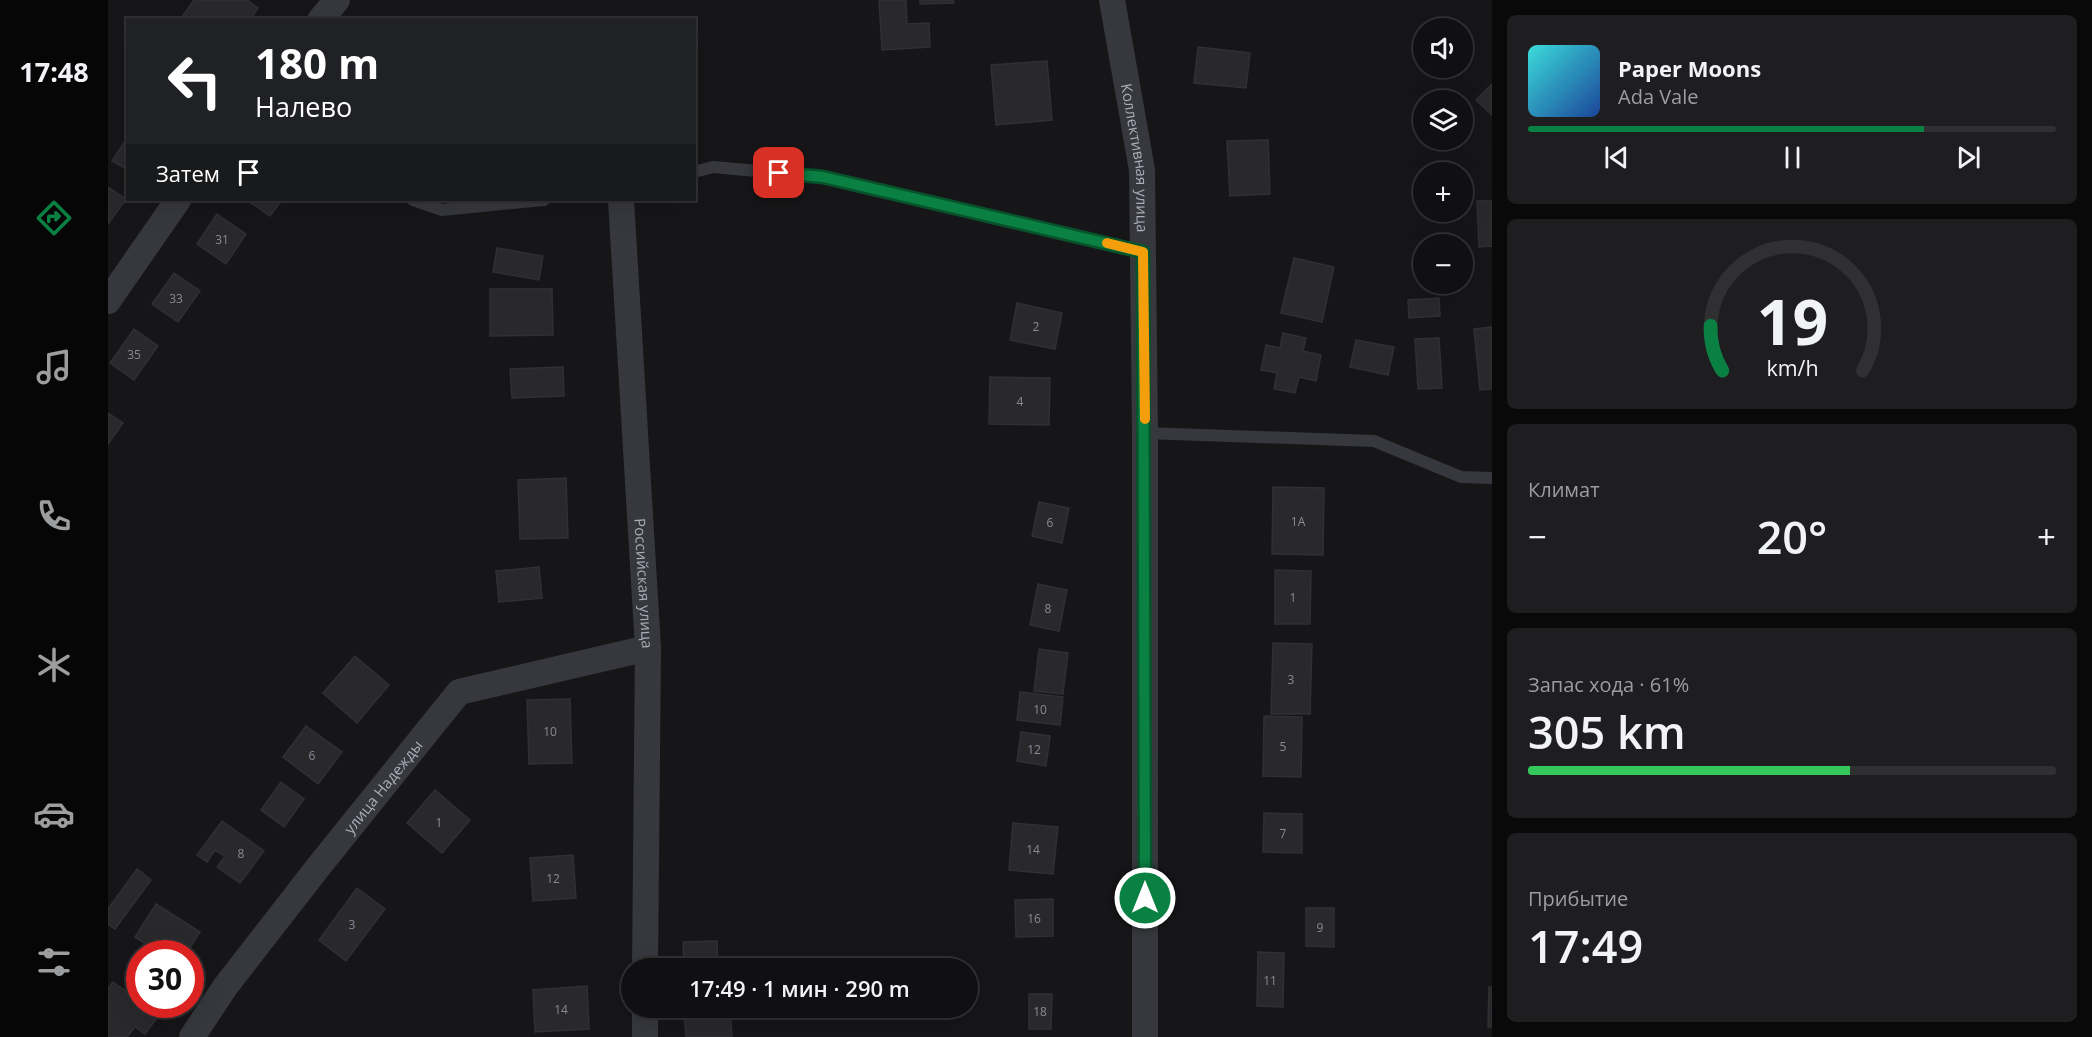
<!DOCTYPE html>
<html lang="ru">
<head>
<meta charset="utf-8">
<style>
	body { margin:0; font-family:"Open Sans",sans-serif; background:#1e1e20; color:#f1f3f6; height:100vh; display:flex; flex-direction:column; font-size:22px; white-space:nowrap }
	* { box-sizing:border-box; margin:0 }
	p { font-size:20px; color:#9c9d9f }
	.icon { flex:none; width:33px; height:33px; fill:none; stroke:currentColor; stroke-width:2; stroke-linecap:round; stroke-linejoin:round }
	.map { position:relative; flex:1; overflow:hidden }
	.panel { display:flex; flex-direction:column; gap:15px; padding:15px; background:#09090a; width:600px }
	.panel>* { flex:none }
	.banner { position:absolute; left:18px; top:18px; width:570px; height:183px; border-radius:0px; box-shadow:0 6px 24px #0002,0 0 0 2px #303032; background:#202124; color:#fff; overflow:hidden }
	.controls { position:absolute; left:1305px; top:18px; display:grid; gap:12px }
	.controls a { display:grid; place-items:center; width:60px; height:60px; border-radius:50%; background:#101012; box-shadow:0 6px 24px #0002,0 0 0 2px #303032; font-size:30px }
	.speed { position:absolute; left:18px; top:940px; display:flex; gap:12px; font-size:30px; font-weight:700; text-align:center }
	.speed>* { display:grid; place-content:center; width:78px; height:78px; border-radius:50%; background:#101012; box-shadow:0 6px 24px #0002,0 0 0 2px #303032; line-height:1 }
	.speed .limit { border:9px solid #d22; background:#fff; color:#111 }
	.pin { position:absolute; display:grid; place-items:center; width:51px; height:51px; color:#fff; margin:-26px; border-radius:12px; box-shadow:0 3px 9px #0006 }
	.me { position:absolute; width:66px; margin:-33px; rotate:0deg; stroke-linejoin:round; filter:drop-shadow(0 0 4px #0008) }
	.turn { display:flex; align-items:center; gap:21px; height:126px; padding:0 30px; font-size:27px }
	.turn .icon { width:78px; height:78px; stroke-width:2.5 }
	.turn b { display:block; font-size:42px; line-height:51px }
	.then { display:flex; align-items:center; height:57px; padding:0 30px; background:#0003; gap:12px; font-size:22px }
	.big { font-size:45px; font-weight:600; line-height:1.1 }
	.panel .widget { flex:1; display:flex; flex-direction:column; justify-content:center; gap:9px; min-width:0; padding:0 21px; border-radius:9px; background:#1e1e20 }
	.panel .dial { align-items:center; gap:0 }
	.dial svg { height:156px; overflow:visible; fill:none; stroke:#303032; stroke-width:7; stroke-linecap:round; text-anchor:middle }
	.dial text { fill:#f1f3f6; stroke:none }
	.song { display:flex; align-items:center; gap:18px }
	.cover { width:72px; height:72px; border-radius:9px; background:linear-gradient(135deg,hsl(180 70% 55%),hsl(220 70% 35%)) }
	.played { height:6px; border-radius:3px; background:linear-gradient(90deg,#0b8043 75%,#303032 75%) }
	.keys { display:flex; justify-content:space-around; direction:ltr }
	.heat { display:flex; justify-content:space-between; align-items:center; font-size:33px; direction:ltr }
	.charge { height:9px; border-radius:4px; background:linear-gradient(90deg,#34c759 61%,#303032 0) }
	.trip { position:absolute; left:513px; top:958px; width:357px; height:60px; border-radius:30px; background:#101012; box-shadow:0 6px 24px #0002,0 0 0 2px #303032; font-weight:600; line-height:60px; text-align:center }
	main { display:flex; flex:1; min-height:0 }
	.tab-bar { display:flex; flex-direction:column; width:108px; justify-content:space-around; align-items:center; background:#060607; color:#9c9d9f }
	.tab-bar .icon { width:42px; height:42px }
	.tab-bar .selected { color:#0b8043 }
	.tab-bar b { font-size:27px; color:#f1f3f6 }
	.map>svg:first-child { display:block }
</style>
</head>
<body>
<main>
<nav class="tab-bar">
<b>17:48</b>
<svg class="icon selected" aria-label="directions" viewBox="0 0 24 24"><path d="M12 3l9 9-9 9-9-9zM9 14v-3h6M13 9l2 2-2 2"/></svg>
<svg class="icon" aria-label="music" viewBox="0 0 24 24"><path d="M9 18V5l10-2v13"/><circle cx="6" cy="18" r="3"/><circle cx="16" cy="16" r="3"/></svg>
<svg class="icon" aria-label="phone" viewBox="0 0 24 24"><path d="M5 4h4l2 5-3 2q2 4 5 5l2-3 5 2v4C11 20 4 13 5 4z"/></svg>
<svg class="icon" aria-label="climate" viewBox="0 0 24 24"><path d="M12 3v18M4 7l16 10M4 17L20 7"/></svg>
<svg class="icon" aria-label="car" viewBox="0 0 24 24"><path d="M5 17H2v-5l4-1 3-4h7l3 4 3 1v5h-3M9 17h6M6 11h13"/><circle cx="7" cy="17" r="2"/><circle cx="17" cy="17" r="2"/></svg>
<svg class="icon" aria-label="filters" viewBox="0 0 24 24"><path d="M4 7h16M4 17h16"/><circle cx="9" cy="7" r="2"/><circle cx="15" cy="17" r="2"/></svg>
</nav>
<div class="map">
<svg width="1384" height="1037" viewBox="0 0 1384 1037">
	<rect width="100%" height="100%" fill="#161618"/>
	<g fill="#29292c" stroke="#303034" stroke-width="1.5">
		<polygon points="86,0 139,0 150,8 142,20 72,20"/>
		<polygon points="771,0 798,0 799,24 821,23 822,47 774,50"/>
		<polygon points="812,0 845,0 846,3 812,4"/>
		<polygon points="1090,47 1142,53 1138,88 1086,83"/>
		<polygon points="939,61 944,120 888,125 883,65"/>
		<polygon points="1384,84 1384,115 1368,100"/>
		<polygon points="20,136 20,170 4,161"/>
		<polygon points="1160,140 1162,194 1122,196 1119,141"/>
		<polygon points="0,187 18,199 0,224"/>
		<polygon points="139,200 174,200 162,216"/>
		<polygon points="1369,201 1384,201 1384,246 1371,247"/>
		<polygon points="109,214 138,234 118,264 89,244"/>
		<polygon points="389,248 435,256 431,280 385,272"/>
		<polygon points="1186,258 1226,267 1214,322 1173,313"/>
		<polygon points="66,273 92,291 70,322 44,304"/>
		<polygon points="382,289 444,289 445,335 382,336"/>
		<polygon points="1331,298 1332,316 1301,318 1300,300"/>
		<polygon points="909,303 954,313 947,349 902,340"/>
		<polygon points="1384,327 1384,389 1372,390 1366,329"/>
		<polygon points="26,329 50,346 26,380 2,363"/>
		<polygon points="1175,333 1198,338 1195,351 1213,355 1208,381 1191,377 1187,393 1166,389 1169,373 1153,370 1158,345 1172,348"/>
		<polygon points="1331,338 1334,388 1310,389 1307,339"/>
		<polygon points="1248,340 1286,347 1280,375 1242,367"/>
		<polygon points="455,367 456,396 404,398 402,369"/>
		<polygon points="882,377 942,378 941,425 881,424"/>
		<polygon points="0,413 15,423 0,444"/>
		<polygon points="458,478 460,538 412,539 410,480"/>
		<polygon points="1165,487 1216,488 1215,555 1164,554"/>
		<polygon points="931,502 961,508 954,543 924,536"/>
		<polygon points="431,567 434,598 391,602 388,571"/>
		<polygon points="1167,570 1203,571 1202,624 1167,624"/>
		<polygon points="930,584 959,590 951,631 922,625"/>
		<polygon points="1165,643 1204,644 1202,714 1163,714"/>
		<polygon points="931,649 960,653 955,694 926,691"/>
		<polygon points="247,656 281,685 249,723 215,693"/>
		<polygon points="912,692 955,697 952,725 909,720"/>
		<polygon points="462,699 464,763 421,764 419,700"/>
		<polygon points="1156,716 1194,717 1193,777 1155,776"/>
		<polygon points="198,726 234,752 210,784 175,757"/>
		<polygon points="913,732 942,736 938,766 909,761"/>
		<polygon points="173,782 196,799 176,827 153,810"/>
		<polygon points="327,790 362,820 334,853 299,823"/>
		<polygon points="1156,813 1194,814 1194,853 1155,852"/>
		<polygon points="114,821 156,851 132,883 109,867 117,856 107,850 99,862 89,855"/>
		<polygon points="905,823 950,827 945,874 901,870"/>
		<polygon points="465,855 468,898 425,901 422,858"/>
		<polygon points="29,869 43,880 7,929 0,924 0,909"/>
		<polygon points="249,888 277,909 238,961 211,940"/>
		<polygon points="945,899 945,936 908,937 907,900"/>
		<polygon points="48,904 92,932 78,954 53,954 27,937"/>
		<polygon points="1198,908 1226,908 1226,947 1198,946"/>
		<polygon points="609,941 610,968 576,969 575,942"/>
		<polygon points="1150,952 1176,953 1175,1007 1149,1006"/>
		<polygon points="5,982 32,1001 32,1005 41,1007 38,1010 49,1018 37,1034 27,1027 19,1037 0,1037 0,988"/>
		<polygon points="479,986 481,1029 427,1032 425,990"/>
		<polygon points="1381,987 1384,987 1384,1027 1380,1027"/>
		<polygon points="921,994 944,994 943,1029 921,1029"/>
		<polygon points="622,1010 624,1037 578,1037 576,1014"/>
	</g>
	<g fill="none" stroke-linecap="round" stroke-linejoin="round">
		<g stroke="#37383d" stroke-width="12">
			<polyline points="586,172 605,167 715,177 1035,252"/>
			<polyline points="305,200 334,210 436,200"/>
			<polyline points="1037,433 1266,441 1353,477 1384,478"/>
		</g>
		<g stroke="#37383d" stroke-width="26">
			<path id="s1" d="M 1004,0 L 1034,170 L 1037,433 L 1037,1037"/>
			<polyline points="212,20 229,0"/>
			<path id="s2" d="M 513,200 L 540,648 L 537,969"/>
			<polyline points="0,301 70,200"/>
			<path id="s3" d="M 84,1037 L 117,987 L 211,866 L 351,692 L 540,648"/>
			<polyline points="537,1037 537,1008"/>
		</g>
	</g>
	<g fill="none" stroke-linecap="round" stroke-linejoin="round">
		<defs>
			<polyline id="route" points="671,173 715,177 1035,252 1037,898"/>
		</defs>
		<use href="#route" stroke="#07532c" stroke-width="15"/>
		<use href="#route" stroke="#0b8043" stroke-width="10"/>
		<polyline stroke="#f59e0b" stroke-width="10" points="999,243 1035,252 1037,419"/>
	</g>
	<g text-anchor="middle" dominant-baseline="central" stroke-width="6" stroke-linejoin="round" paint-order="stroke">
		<g font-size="12" fill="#888b94">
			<text x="114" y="239">31</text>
			<text x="68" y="298">33</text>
			<text x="928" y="326">2</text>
			<text x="26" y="354">35</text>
			<text x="912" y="401">4</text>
			<text x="1190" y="521">1А</text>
			<text x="942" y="522">6</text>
			<text x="1185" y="597">1</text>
			<text x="940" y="608">8</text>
			<text x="1183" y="679">3</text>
			<text x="932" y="709">10</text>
			<text x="442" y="731">10</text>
			<text x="1175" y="746">5</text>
			<text x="926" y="749">12</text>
			<text x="204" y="755">6</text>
			<text x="331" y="822">1</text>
			<text x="1175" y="833">7</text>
			<text x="925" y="849">14</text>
			<text x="133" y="853">8</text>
			<text x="445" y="878">12</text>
			<text x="926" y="918">16</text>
			<text x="244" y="924">3</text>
			<text x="1212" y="927">9</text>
			<text x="1162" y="980">11</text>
			<text x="453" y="1009">14</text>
			<text x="932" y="1011">18</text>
		</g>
		<g font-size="15" fill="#a8adb8" stroke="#111113">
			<text stroke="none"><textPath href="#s1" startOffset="160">Коллективная улица</textPath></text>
			<text stroke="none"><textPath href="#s2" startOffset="384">Российская улица</textPath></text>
			<text stroke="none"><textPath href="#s3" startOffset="315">улица Надежды</textPath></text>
		</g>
	</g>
</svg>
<div class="controls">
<a><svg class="icon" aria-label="sound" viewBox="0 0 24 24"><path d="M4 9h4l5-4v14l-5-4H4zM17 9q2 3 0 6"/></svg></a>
<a><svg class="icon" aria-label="layers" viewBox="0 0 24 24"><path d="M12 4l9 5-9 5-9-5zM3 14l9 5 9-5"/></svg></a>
<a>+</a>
<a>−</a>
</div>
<div class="speed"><div class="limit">30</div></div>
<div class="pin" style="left:671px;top:173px;background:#d93025"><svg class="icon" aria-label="arrive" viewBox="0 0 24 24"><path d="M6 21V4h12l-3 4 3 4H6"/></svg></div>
<svg class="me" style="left:1037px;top:898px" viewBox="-20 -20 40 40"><circle r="17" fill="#0b8043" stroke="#fff" stroke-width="3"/><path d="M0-11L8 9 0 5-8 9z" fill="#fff"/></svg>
<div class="trip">17:49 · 1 мин · 290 m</div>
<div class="banner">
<div class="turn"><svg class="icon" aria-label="left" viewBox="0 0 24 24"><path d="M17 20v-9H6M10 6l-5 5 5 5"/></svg><div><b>180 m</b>Налево</div></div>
<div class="then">Затем<svg class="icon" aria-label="arrive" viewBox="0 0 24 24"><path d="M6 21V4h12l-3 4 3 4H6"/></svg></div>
</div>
</div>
<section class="panel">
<div class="widget">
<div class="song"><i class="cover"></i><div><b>Paper Moons</b><p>Ada Vale</p></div></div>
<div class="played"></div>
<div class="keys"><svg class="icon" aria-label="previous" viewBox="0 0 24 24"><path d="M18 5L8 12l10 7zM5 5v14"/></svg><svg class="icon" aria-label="pause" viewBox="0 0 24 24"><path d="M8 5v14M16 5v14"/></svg><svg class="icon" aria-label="next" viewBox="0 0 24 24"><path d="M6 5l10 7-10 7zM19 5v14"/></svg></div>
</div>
<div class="widget dial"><svg viewBox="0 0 100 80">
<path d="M14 69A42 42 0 1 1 86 69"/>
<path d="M14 69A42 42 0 0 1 8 46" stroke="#0b8043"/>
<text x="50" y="56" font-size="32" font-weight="700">19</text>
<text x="50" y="72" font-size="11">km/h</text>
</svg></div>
<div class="widget"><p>Климат</p>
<div class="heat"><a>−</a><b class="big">20°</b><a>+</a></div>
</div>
<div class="widget"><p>Запас хода · 61%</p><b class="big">305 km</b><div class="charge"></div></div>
<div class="widget"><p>Прибытие</p><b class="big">17:49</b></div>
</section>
</main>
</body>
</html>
